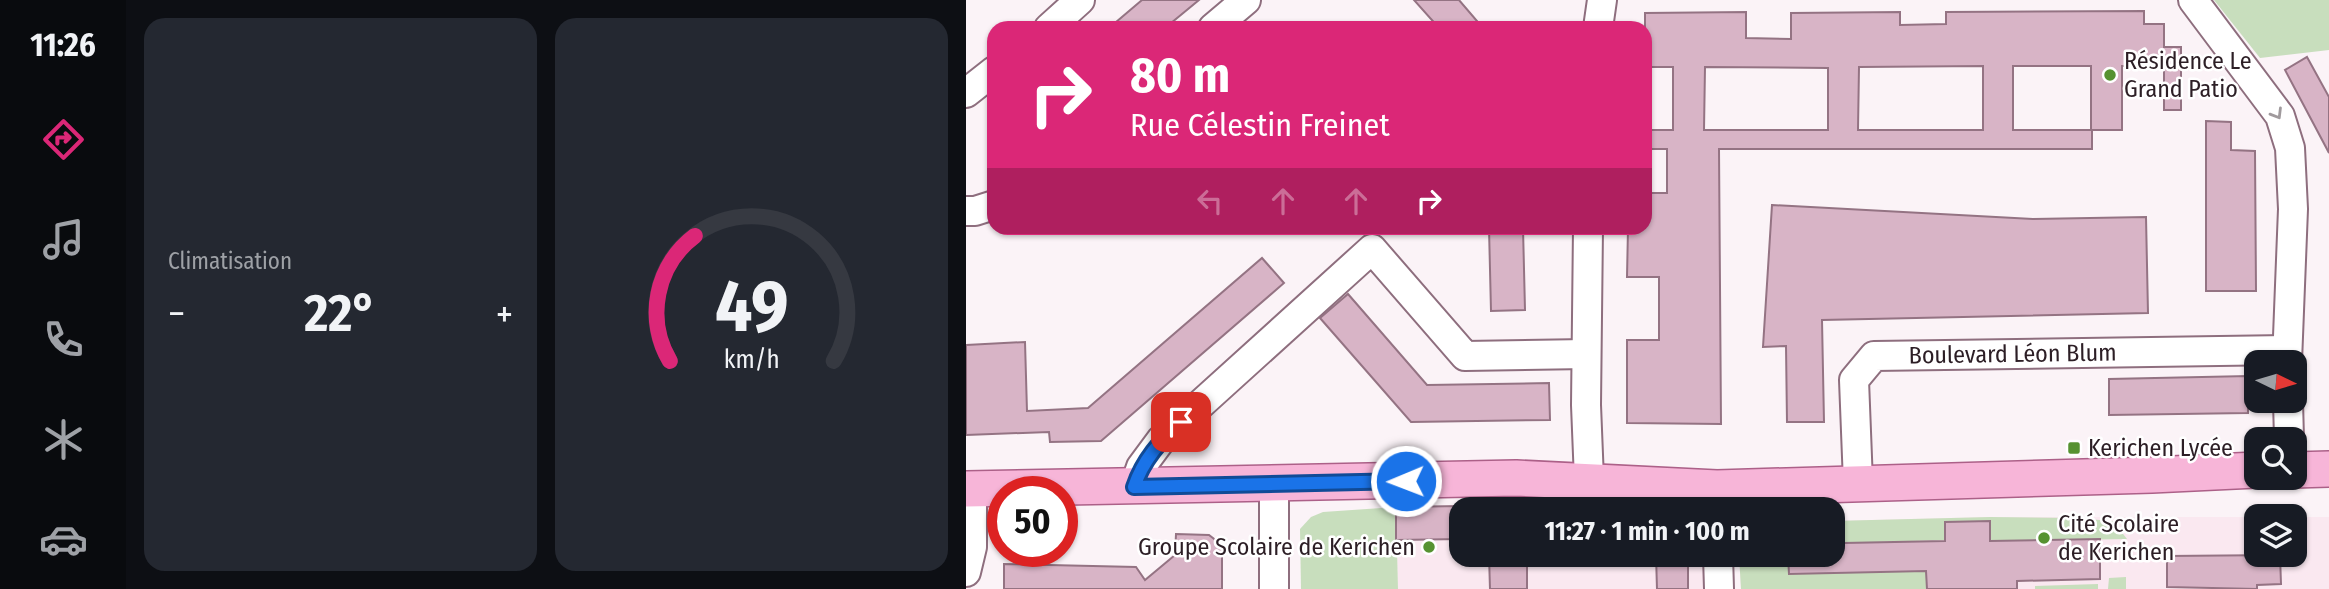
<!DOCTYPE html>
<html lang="fr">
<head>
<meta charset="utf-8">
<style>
	body { margin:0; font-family:"Fira Sans Condensed",sans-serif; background:#242831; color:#f1f3f6; height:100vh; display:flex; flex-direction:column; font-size:26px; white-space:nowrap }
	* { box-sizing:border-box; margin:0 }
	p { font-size:23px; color:#9ea1a6 }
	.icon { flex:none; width:38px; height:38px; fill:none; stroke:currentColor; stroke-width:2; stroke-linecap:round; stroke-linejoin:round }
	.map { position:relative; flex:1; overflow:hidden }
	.sheet { display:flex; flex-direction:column; gap:18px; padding:18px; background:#0d0f14; width:840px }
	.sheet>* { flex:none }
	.guide { position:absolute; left:21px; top:21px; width:665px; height:214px; border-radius:21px; box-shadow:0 2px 5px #0004; background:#db2777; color:#fff; overflow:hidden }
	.needle { width:46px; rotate:95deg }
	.controls { position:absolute; left:1278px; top:350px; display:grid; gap:14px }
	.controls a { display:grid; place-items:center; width:63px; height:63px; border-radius:14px; background:#171b24; box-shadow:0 2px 5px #0004; font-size:35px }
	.speed { position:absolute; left:21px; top:476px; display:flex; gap:14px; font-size:35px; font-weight:700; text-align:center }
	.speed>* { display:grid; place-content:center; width:91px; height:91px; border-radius:50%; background:#171b24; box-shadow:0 2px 5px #0004; line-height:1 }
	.speed .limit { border:10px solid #d22; background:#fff; color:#111 }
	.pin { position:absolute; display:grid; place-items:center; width:60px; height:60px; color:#fff; margin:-30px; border-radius:14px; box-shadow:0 4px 10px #0006 }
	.me { position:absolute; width:77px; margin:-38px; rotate:269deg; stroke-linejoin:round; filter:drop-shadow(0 0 5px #0008) }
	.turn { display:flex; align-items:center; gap:24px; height:147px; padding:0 28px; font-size:32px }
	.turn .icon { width:91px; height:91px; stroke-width:2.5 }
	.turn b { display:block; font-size:49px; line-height:60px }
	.lanes { display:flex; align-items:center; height:66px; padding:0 28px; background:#0003; justify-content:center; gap:35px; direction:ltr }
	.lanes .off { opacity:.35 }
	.big { font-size:52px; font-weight:700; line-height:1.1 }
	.sheet .widget { flex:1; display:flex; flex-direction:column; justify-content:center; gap:10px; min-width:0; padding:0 24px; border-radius:21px; background:#242831 }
	.sheet .dial { align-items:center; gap:0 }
	.dial svg { height:182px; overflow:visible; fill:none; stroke:#363941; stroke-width:7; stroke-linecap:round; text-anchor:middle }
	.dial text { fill:#f1f3f6; stroke:none }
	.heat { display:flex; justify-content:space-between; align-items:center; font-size:38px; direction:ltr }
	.sheet .tiles { flex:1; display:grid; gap:18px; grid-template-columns:repeat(2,1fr) }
	.trip { position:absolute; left:483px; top:497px; width:396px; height:70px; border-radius:21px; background:#171b24; box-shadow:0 2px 5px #0004; font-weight:700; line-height:70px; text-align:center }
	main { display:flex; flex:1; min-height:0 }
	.tabs { display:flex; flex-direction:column; width:126px; justify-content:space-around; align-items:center; background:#090b0e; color:#9ea1a6 }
	.tabs .icon { width:49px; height:49px }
	.tabs .selected { color:#db2777 }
	.tabs b { font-size:32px; color:#f1f3f6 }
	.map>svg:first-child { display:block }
</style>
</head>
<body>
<main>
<nav class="tabs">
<b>11:26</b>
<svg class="icon selected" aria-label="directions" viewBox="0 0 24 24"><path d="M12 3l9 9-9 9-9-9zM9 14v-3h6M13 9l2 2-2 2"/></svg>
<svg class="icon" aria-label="music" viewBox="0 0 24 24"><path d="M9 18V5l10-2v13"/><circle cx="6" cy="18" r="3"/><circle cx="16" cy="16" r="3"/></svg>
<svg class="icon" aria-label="phone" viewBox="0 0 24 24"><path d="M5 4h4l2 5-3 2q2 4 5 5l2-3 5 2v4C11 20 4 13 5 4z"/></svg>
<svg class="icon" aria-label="climate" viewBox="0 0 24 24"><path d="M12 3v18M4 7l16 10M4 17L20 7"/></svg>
<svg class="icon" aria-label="car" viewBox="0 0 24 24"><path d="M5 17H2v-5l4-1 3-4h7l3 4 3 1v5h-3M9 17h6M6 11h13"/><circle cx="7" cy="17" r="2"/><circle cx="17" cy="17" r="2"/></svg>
</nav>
<section class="sheet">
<div class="tiles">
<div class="widget"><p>Climatisation</p>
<div class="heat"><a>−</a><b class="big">22°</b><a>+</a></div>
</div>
<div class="widget dial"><svg viewBox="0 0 100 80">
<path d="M14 69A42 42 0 1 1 86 69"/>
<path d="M14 69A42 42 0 0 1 25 14" stroke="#db2777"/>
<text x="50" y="56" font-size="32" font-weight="700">49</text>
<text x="50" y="72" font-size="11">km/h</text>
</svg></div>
</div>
</section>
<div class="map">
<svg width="1363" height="589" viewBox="0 0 1363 589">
	<rect width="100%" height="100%" fill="#fbf3f7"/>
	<g fill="#fae8f0">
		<polygon points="560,503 608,505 617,509 495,509 495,555 738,555 739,589 432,589 430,507"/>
		<polygon points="1024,517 1290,517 1290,555 1328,555 1328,517 1363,517 1363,589 775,589 773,555 866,555 866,521"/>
	</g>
	<g fill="#c8debd">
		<polygon points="1248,0 1363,0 1363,50 1294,58"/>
		<polygon points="430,507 432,589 335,589 334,529 345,517 357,512"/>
		<polygon points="1024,517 1108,518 1147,521 1161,539 1024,541 1023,522 979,522 979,540 879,543 878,548 866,548 866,521"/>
		<polygon points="773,555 822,555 823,574 960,571 961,589 775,589"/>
		<polygon points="1160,577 1160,589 1142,589 1143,578"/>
		<polygon points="1132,584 1132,589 1069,589 1069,586"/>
	</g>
	<g fill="#d8b4c6" stroke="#947383" stroke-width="2" fill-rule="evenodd">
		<polygon points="176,0 233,0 199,28 143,28"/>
		<polygon points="448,0 493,0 517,28 473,28"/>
		<path d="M 1178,11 L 1178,24 L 1198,24 L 1198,47 L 1215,47 L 1215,110 L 1198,110 L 1198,66 L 1156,66 L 1156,130 L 1125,130 L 1125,66 L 1047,66 L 1047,130 L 1126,130 L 1126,149 L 753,149 L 755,424 L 661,423 L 661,340 L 693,340 L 693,277 L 661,277 L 662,228 L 679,228 L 679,193 L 701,193 L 701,149 L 679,149 L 679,130 L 707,130 L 707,67 L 679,67 L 679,13 L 780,12 L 780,38 L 825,39 L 825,13 L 934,12 L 934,25 L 980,24 L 980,12 ZM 1017,66 L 1017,130 L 892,130 L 893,67 ZM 739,67 L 862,68 L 862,130 L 738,130 Z"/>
		<polygon points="1341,57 1363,97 1363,153 1319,70"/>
		<polygon points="1240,121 1265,122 1265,150 1289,151 1290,291 1240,291"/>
		<polygon points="806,205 1067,219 1180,217 1182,313 856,320 858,422 821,422 820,346 797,347"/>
		<polygon points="523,228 557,228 559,310 525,311"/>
		<polygon points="296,258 318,283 135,441 84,442 83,432 0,435 0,345 59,342 61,411 122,408"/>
		<polygon points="382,294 461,385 583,383 584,420 445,422 354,318"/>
		<polygon points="1282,376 1282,413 1143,415 1143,379"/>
		<polygon points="495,506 495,539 430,540 430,507"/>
		<polygon points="1024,521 1024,541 1134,539 1134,579 1051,581 1051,589 961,589 960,571 823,574 822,555 866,555 866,548 878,548 878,543 979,541 979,522"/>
		<polygon points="210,534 243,535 252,542 256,548 256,589 38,589 38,564 170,567 179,580 209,555"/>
		<polygon points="523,555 561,555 561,589 524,589"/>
		<polygon points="690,555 722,555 722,589 691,589"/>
		<polygon points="1314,555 1315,584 1291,585 1291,589 1201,587 1201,556"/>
	</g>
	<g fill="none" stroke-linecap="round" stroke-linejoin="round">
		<defs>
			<g id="minor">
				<polyline points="1227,0 1314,116 1324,148 1327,209 1321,362"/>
				<polyline points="83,28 114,0"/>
				<polyline points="247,28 280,0"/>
				<polyline points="632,28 636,0"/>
				<polyline points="0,93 28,71"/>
				<polyline points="0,211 9,211 28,205"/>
				<polyline points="622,228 620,405 623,480"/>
				<polyline points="1322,401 1323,439"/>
				<polyline points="308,483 308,589"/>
				<path id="s1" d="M 892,483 L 888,380 L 908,356 L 1321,350"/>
				<polyline points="168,487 175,467 195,440 406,249 499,356 620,354"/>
				<polyline points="752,555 753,589"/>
				<polyline points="0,572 6,547 6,489"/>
			</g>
			<g id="major">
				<polyline points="1328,470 1363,469"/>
				<polyline points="0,489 550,478 751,488 1186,475 1290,470"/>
			</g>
		</defs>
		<use href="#minor" stroke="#8e6e7e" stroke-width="32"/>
		<use href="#major" stroke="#ac6088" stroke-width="38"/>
		<use href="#minor" stroke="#fff" stroke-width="28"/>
		<use href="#major" stroke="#f7b5d8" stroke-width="35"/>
	</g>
	<defs><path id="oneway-chevron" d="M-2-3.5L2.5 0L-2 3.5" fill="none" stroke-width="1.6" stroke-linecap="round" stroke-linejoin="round" transform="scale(1.75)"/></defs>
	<use stroke="#a09a9d" href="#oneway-chevron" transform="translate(1311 114) rotate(59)"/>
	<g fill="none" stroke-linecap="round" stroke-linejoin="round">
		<defs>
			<path id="route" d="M 215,422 C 194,441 177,460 168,487 L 440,481"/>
		</defs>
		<use href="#route" stroke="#114b97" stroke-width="18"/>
		<use href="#route" stroke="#1a73e8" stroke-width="12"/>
	</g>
	<g fill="#569231" stroke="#fff" stroke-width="2.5">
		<circle cx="1144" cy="75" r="7"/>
		<rect x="1101" y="441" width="14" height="14" rx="3.5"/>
		<circle cx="1078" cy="538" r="7"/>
		<circle cx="463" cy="547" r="7"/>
	</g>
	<g text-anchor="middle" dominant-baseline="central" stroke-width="5" stroke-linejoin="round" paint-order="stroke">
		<g font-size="24" fill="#2c1e25" stroke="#fff" text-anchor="start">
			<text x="1158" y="61">Résidence Le<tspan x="1158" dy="28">Grand Patio</tspan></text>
			<text x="1122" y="448">Kerichen Lycée</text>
			<text x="1092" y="524">Cité Scolaire<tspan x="1092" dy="28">de Kerichen</tspan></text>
			<text x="449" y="547" text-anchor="end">Groupe Scolaire de Kerichen</text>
		</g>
		<g font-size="24" fill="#2c1e25" stroke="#fff">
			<text stroke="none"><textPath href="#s1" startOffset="273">Boulevard Léon Blum</textPath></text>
		</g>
	</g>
</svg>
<div class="controls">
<a><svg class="needle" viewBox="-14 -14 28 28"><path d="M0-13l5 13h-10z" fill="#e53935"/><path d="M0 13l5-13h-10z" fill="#9ea1a6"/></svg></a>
<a><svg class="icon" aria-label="search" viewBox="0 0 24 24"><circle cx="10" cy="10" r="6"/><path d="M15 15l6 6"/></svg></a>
<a><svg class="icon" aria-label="layers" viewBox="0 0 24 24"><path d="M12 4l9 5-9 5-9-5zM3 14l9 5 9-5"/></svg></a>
</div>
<div class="speed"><div class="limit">50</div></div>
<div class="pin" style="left:215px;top:422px;background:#d93025"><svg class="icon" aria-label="arrive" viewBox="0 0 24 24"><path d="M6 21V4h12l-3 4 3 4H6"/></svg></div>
<svg class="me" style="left:440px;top:481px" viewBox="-20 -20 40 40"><circle r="17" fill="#1a73e8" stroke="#fff" stroke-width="3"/><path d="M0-11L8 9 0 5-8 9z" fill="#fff"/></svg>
<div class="trip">11:27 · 1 min · 100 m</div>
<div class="guide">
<div class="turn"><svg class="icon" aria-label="right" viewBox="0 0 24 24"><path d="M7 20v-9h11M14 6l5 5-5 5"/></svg><div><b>80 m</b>Rue Célestin Freinet</div></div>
<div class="lanes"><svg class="icon off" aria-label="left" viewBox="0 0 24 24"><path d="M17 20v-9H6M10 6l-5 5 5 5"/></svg><svg class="icon off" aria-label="ahead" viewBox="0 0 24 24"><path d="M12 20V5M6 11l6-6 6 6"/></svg><svg class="icon off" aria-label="ahead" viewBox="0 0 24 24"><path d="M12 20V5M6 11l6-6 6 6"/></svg><svg class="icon" aria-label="right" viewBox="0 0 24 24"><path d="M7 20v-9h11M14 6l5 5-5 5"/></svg></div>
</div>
</div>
</main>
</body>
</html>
